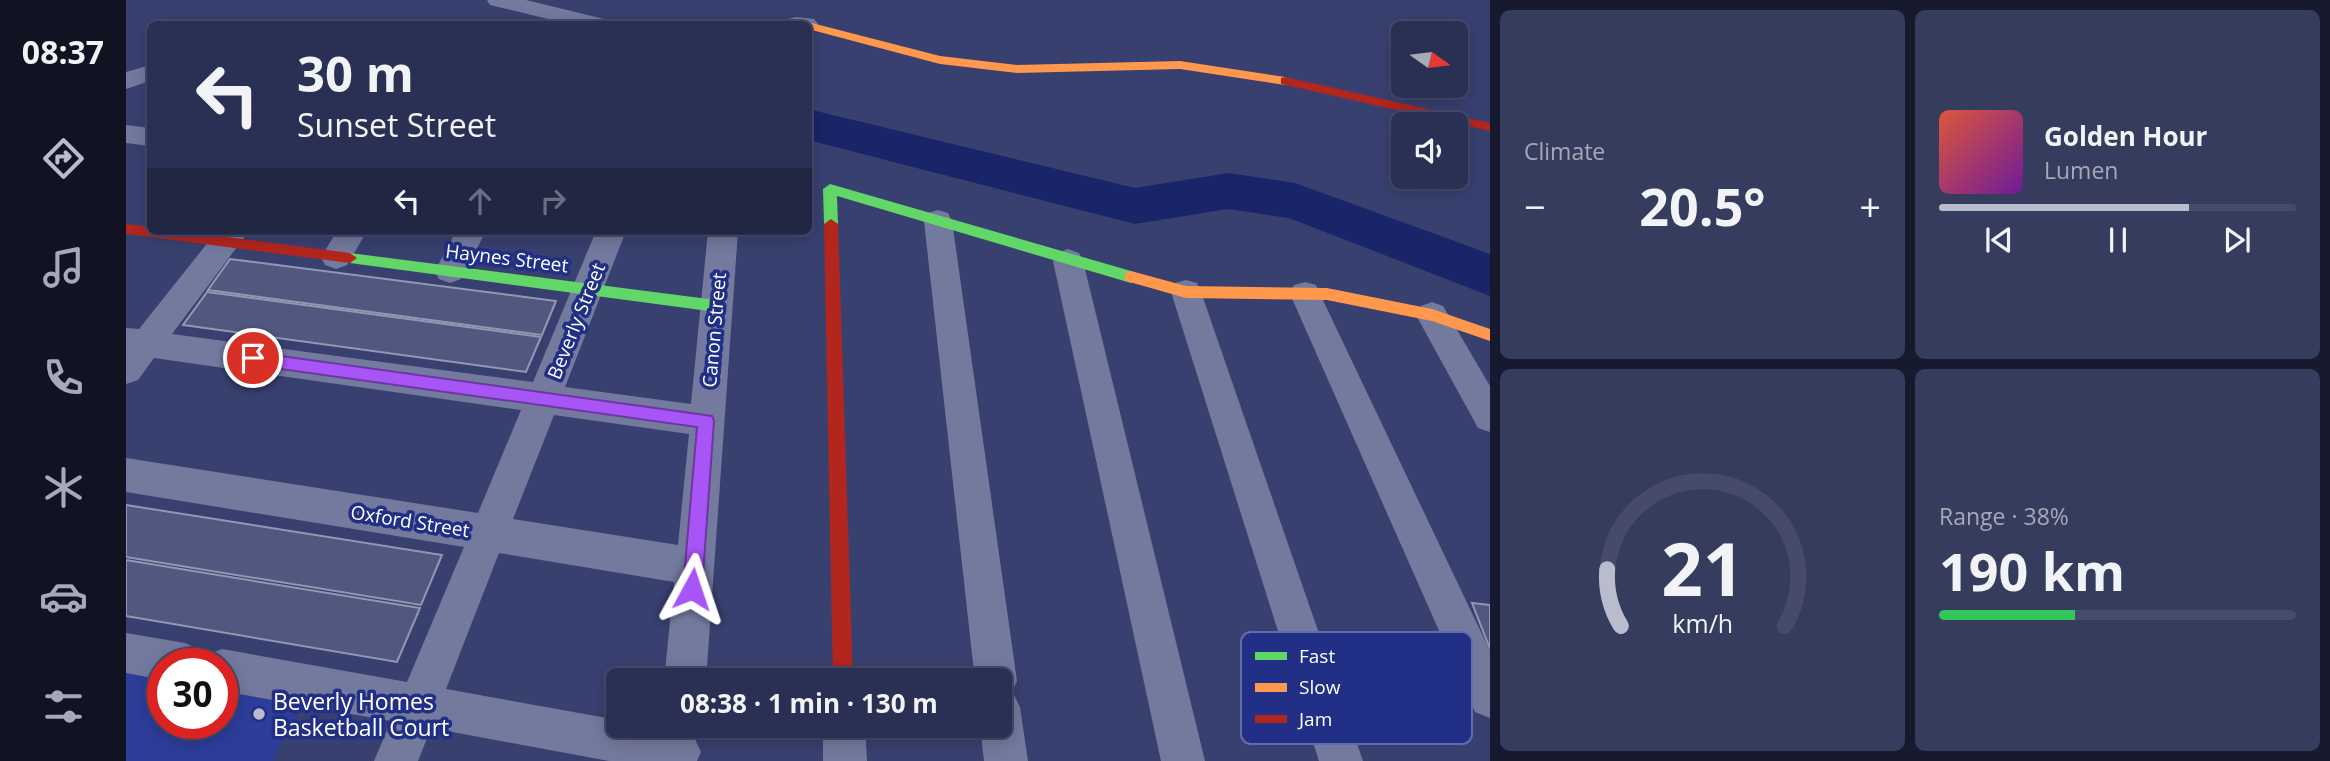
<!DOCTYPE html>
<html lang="en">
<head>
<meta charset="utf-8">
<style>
	body { margin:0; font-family:"Open Sans",sans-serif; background:#363c5e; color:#f1f3f6; height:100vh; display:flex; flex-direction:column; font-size:26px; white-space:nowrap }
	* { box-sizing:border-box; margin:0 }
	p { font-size:23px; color:#a5a9b8 }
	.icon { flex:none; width:38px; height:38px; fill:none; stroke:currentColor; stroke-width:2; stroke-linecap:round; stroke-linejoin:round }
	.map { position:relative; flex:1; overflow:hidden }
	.details { display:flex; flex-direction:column; gap:10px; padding:10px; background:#171a2e; width:840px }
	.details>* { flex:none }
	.guide { position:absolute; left:21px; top:21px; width:665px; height:214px; border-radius:10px; box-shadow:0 4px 18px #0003,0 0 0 2px #464b6b; background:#2a3054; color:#f1f3f6; overflow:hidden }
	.needle { width:46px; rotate:104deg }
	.tools { position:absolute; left:1265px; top:21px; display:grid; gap:14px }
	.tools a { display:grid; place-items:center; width:77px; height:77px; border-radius:10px; background:#2a3054; box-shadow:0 4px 18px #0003,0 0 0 2px #464b6b; font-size:35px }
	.speed { position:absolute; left:21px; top:648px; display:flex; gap:14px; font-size:35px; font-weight:700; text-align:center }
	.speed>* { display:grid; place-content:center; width:91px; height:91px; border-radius:50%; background:#2a3054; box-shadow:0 4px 18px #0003,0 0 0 2px #464b6b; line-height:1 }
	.speed .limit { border:10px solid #d22; background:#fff; color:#111 }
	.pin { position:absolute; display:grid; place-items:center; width:60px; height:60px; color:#fff; margin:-30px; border:4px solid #fff; border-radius:50%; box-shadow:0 2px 7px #0007 }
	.me { position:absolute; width:77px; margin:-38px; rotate:5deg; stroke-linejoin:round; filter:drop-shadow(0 0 5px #0008) }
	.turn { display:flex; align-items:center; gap:24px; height:147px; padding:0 35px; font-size:32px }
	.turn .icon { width:91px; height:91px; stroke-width:2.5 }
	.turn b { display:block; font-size:49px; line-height:60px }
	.lanes { display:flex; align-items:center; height:66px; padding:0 35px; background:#0003; justify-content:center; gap:35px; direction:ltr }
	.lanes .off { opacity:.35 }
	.big { font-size:52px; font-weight:700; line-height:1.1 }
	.details .card { flex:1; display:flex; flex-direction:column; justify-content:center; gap:10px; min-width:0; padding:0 24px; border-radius:10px; background:#363c5e }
	.details .dial { align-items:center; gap:0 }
	.dial svg { height:182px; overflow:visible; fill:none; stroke:#464b6b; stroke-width:7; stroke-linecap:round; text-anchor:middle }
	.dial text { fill:#f1f3f6; stroke:none }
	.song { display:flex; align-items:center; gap:21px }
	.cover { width:84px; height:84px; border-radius:10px; background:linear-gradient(135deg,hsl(10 70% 55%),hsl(280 70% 35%)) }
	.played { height:7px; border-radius:4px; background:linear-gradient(90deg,#b9bccd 70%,#464b6b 70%) }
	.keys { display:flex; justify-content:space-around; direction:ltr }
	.heat { display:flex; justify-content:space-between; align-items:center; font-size:38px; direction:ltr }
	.charge { height:10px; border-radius:5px; background:linear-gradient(90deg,#34c759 38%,#464b6b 0) }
	.details .tiles { flex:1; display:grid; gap:10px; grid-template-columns:repeat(2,1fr) }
	.trip { position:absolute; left:480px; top:668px; width:406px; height:70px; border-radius:10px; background:#2a3054; box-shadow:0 4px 18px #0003,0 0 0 2px #464b6b; font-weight:700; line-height:70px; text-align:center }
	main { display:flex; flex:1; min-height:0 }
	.dock { display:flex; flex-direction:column; width:126px; justify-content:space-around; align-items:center; background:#111322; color:#a5a9b8 }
	.dock .icon { width:49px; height:49px }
	.dock .on { color:#b9bccd }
	.dock b { font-size:32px; color:#f1f3f6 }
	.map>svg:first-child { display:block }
</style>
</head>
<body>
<main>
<nav class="dock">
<b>08:37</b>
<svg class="icon on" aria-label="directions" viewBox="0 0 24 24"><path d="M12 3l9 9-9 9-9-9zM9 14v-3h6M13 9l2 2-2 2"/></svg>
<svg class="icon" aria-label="music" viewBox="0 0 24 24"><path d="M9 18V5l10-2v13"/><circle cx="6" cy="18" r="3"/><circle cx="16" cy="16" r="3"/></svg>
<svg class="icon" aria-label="phone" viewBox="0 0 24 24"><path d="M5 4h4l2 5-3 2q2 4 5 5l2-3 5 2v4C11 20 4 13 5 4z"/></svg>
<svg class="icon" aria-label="climate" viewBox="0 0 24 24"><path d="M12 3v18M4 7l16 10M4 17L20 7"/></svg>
<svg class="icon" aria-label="car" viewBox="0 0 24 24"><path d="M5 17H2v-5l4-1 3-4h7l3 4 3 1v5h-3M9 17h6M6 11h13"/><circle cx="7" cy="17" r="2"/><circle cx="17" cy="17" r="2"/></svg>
<svg class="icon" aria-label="filters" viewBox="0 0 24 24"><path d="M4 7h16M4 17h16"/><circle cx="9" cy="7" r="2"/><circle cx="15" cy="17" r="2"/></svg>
</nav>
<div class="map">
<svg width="1364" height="761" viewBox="0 0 1364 761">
	<rect width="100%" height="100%" fill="#384070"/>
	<polygon fill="#2d3d99" points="0,671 37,678 37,723 96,723 96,690 174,706 147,761 0,761"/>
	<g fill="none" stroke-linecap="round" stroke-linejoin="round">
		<polygon fill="#1a2468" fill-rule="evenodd" points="682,109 1009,188 1102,173 1169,183 1364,254 1364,296 1163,218 1102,209 1009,224 682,140"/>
	</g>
	<g fill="#51587f" stroke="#9397b3" stroke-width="2">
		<polygon points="104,259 430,301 416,335 82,290"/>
		<polygon points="81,292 415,337 400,372 57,325"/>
		<polygon points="0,505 316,555 295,605 0,557"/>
		<polygon points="0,560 294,608 271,662 0,616"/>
		<polygon points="1346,603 1364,605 1364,649"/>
	</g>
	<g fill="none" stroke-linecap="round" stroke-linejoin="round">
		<g fill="#747a9e" fill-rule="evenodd">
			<polygon points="361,0 400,0 478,19 482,24 443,24 364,5"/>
			<polygon points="670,17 688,19 692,24 688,29 682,31 682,24 658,24 662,19"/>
			<polygon points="24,65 24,81 0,89 0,72"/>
			<polygon points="0,125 24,128 24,146 0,143"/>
			<polygon points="812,210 822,213 826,221 891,681 886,691 894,707 902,761 858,761 854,726 873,726 873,681 849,681 798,221 802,213"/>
			<path d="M 91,231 L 123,231 L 46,334 L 407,382 L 470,231 L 500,231 L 439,387 L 565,404 L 582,231 L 612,231 L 580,681 L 538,681 L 548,582 L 373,553 L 320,689 L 492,720 L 492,726 C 519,726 543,726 568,737 L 575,752 L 571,761 L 483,761 L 305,728 L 292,761 L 248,761 L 265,721 L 96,691 L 96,663 L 37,663 L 37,680 L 0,673 L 0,633 L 59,643 L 73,649 L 79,662 L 81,655 L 96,649 L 281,682 L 338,547 L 0,492 L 0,458 L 352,513 L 395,410 L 28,358 L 12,380 L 0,384 L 0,328 L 13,329 ZM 428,415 L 563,434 L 552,545 L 387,519 Z"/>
			<polygon points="211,231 241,231 221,265 210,269 199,265 195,257"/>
			<polygon points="330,231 360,231 335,279 324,283 313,279 309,271"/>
			<polygon points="942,249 953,253 957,261 1079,761 1035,761 927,261 931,253"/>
			<polygon points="1060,280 1071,283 1075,292 1237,761 1193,761 1045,292 1049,283"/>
			<polygon points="1179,282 1190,285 1194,294 1364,651 1364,718 1349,712 1164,294 1168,285"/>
			<polygon points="1306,302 1317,306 1364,386 1364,432 1352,428 1290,315 1295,306"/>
			<polygon points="697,726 739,726 741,761 697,761"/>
		</g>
		<g fill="#63d668" fill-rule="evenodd">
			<polygon points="704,184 1005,271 1012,277 1005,283 711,196 712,224 705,229 698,224 697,189"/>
			<polygon points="224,253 590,300 597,306 590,312 224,263 217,258"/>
		</g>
		<g fill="#ff974d" fill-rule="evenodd">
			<polygon points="682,22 814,56 891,65 1054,61 1159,77 1165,81 1159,85 1054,69 891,73 814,64 682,29 682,24 677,24"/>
			<polygon points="1005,271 1060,286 1201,288 1306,309 1364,329 1364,341 1306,321 1201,300 1060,298 1000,281 998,277 1000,273"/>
		</g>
		<g fill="#b3261e" fill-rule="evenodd">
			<polygon points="1159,77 1364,123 1364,131 1155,84 1155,78"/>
			<polygon points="705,219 712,224 727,681 707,681 698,224"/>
			<polygon points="0,224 24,227 24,231 56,231 224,253 231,258 224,263 0,234"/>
		</g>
	</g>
	<polygon fill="#a855f7" stroke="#6d37a1" stroke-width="2" points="127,352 586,416 588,421 576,589 573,596 566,598 560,596 557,589 571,427 127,365 119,358"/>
	<circle fill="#b9bccd" stroke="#212f87" stroke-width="2.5" cx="133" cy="714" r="7"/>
	<g text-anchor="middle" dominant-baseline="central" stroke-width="7" stroke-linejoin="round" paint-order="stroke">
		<g font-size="19" fill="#fff" stroke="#212f87">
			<text transform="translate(381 258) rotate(7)">Haynes Street</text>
			<text transform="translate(450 321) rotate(-68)">Beverly Street</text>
			<text transform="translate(588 330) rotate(-85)">Canon Street</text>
			<text transform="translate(284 521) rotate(9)">Oxford Street</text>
		</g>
		<g font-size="23" fill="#fff" stroke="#212f87" text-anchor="start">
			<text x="147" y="701">Beverly Homes<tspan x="147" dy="26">Basketball Court</tspan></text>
		</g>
	</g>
	<rect x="1115" y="632" width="231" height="112" rx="10" fill="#212f87" stroke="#646dab" stroke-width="2"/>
	<rect x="1129" y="652" width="32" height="8" fill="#63d668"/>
	<rect x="1129" y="683" width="32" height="9" fill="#ff974d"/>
	<rect x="1129" y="715" width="32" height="8" fill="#b3261e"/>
	<g font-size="19" fill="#fff">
		<text x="1173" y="663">Fast</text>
		<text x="1173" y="694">Slow</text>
		<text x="1173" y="726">Jam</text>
	</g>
</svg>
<div class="tools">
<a><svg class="needle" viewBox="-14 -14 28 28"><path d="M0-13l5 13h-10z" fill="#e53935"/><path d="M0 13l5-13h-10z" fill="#a5a9b8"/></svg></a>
<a><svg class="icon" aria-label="sound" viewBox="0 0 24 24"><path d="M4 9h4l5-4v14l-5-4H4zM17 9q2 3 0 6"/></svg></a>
</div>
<div class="speed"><div class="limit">30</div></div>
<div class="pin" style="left:127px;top:358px;background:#d93025"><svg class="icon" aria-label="arrive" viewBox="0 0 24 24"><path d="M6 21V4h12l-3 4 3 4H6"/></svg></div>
<svg class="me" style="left:566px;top:589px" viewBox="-20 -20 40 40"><path d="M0-17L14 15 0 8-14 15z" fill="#a855f7" stroke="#fff" stroke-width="4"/></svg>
<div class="trip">08:38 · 1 min · 130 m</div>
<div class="guide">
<div class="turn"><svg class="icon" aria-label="left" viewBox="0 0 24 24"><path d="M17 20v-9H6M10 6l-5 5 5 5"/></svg><div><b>30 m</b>Sunset Street</div></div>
<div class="lanes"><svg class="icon" aria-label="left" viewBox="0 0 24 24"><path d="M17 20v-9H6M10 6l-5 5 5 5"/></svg><svg class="icon off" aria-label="ahead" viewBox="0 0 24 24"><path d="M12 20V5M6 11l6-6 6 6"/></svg><svg class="icon off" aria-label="right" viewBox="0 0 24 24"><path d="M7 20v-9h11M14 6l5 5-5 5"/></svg></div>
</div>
</div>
<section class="details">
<div class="tiles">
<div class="card"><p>Climate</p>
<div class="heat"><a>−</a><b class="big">20.5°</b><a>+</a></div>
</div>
<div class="card">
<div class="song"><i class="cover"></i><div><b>Golden Hour</b><p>Lumen</p></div></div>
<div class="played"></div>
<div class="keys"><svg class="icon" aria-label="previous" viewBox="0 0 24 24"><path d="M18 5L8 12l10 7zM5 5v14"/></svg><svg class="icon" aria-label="pause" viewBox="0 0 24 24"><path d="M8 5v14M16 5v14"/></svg><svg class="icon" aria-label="next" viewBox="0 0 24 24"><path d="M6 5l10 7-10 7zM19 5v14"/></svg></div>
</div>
<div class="card dial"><svg viewBox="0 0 100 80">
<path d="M14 69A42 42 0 1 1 86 69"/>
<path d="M14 69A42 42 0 0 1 8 44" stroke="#b9bccd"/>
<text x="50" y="56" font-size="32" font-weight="700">21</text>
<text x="50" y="72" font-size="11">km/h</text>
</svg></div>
<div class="card"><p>Range · 38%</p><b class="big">190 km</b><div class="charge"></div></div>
</div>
</section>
</main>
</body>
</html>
